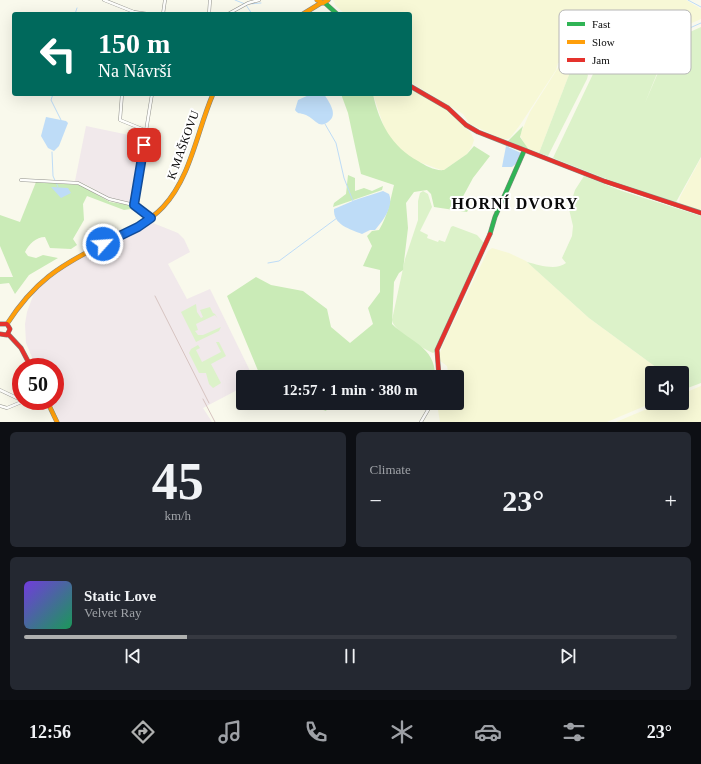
<!DOCTYPE html>
<html lang="en">
<head>
<meta charset="utf-8">
<style>
	body { margin:0; font-family:"Times New Roman",serif; background:#242831; color:#f1f3f6; height:100vh; display:flex; flex-direction:column; font-size:15px; white-space:nowrap }
	* { box-sizing:border-box; margin:0 }
	p { font-size:13px; color:#9ea1a6 }
	.icon { flex:none; width:22px; height:22px; fill:none; stroke:currentColor; stroke-width:2; stroke-linecap:round; stroke-linejoin:round }
	.map { position:relative; height:422px; overflow:hidden }
	.details { display:flex; flex-direction:column; gap:10px; padding:10px; background:#0d0f14; flex:1 }
	.details>* { flex:none }
	.top-card { position:absolute; left:12px; top:12px; width:400px; height:84px; border-radius:4px; box-shadow:0 4px 16px #0002; background:#00695c; color:#fff; overflow:hidden }
	.tools { position:absolute; left:645px; top:366px; display:grid; gap:8px }
	.tools a { display:grid; place-items:center; width:44px; height:44px; border-radius:4px; background:#171b24; box-shadow:0 4px 16px #0002; font-size:20px }
	.speed { position:absolute; left:12px; top:358px; display:flex; gap:8px; font-size:20px; font-weight:700; text-align:center }
	.speed>* { display:grid; place-content:center; width:52px; height:52px; border-radius:50%; background:#171b24; box-shadow:0 4px 16px #0002; line-height:1 }
	.speed .limit { border:6px solid #d22; background:#fff; color:#111 }
	.pin { position:absolute; display:grid; place-items:center; width:34px; height:34px; color:#fff; margin:-17px; border-radius:8px; box-shadow:0 2px 6px #0006 }
	.me { position:absolute; width:44px; margin:-22px; rotate:64deg; stroke-linejoin:round; filter:drop-shadow(0 0 3px #0008) }
	.turn { display:flex; align-items:center; gap:14px; height:84px; padding:0 20px; font-size:18px }
	.turn .icon { width:52px; height:52px; stroke-width:2.5 }
	.turn b { display:block; font-size:28px; line-height:34px }
	.big { font-size:30px; font-weight:800; line-height:1.1 }
	.details .card { flex:1; display:flex; flex-direction:column; justify-content:center; gap:6px; min-width:0; padding:0 14px; border-radius:6px; background:#242831 }
	.details .dial { align-items:center; gap:0 }
	.dial b { font-size:52px; line-height:1 }
	.song { display:flex; align-items:center; gap:12px }
	.cover { width:48px; height:48px; border-radius:6px; background:linear-gradient(135deg,hsl(260 70% 55%),hsl(150 70% 35%)) }
	.played { height:4px; border-radius:2px; background:linear-gradient(90deg,#afb0af 25%,#363941 25%) }
	.keys { display:flex; justify-content:space-around; direction:ltr }
	.heat { display:flex; justify-content:space-between; align-items:center; font-size:22px; direction:ltr }
	.details .tiles { flex:1; display:grid; gap:10px; grid-template-columns:1fr 1fr }
	.card:last-child { grid-column:span 2 }
	.trip { position:absolute; left:236px; top:370px; width:228px; height:40px; border-radius:4px; background:#171b24; box-shadow:0 4px 16px #0002; font-weight:800; line-height:40px; text-align:center }
	.dock { display:flex; height:64px; justify-content:space-around; align-items:center; background:#090b0e; color:#9ea1a6 }
	.dock .icon { width:28px; height:28px }
	.dock .selected { color:#afb0af }
	.dock b { font-size:18px; color:#f1f3f6 }
	.map>svg:first-child { display:block }
</style>
</head>
<body>
<div class="map">
<svg width="701" height="422" viewBox="0 0 701 422">
	<rect width="100%" height="100%" fill="#f9f9ec"/>
	<g fill="#f1e9eb">
		<polygon points="86,126 129,135 131,128 144,131 132,204 108,197 85,184 75,181"/>
		<polygon points="153,223 178,233 184,239 190,252 168,264 187,299 210,289 253,377 243,377 243,387 203,408 212,422 60,422 51,401 55,401 55,367 36,367 26,343 25,324 27,312 34,293 50,275 87,255"/>
	</g>
	<g fill="#f7f8d6">
		<polygon points="333,0 686,0 701,9 701,19 584,70 572,67 539,153 526,148 520,135 530,112 561,63 558,63 556,70 520,125 510,138 504,140 470,124 463,114 410,82 410,14 345,14 336,6"/>
		<polygon points="410,87 414,92 422,94 446,108 471,133 474,140 472,146 467,154 444,170 441,170 411,159 394,143 385,130 373,94 410,94"/>
		<polygon points="701,158 701,211 679,203 680,197"/>
		<polygon points="492,248 509,253 526,261 589,318 664,373 652,373 652,403 607,422 440,422 438,410 438,403 457,403 457,377 449,377 447,366 439,360 439,356 443,344 479,269 488,251"/>
		<polygon points="701,386 701,422 616,422 661,403 682,403 682,394"/>
	</g>
	<g fill="#dcf2c9">
		<polygon points="701,27 701,157 676,202 632,189 553,158 593,74 610,64 665,39 671,39 645,103 672,40"/>
		<polygon points="572,67 585,71 588,75 587,79 548,156 539,153"/>
		<path d="M 584,176 L 622,191 L 701,216 L 701,383 L 685,389 L 682,386 L 682,373 L 664,373 L 589,318 L 527,262 C 539,265 556,271 566,263 L 562,258 L 572,236 L 573,226 L 569,209 L 575,190 Z"/>
		<path d="M 423,191 L 428,194 L 432,207 L 420,231 L 428,235 L 427,238 L 438,242 L 439,240 L 445,242 L 451,227 L 453,226 L 477,235 L 484,243 L 436,351 L 433,353 C 423,349 393,330 392,320 L 405,259 L 418,220 L 418,201 L 420,193 Z"/>
		<polygon points="196,304 197,312 201,318 203,317 200,310 210,307 213,313 215,314 218,319 215,315 196,324 198,330 195,331 198,335 203,335 221,327 219,331 196,342 181,312"/>
		<polygon points="216,342 219,342 226,356 211,364 221,383 213,388 209,384 206,373 199,373 189,353 191,349 198,345 200,348 196,350 202,362 221,352"/>
	</g>
	<g fill="#caebb7">
		<path d="M 341,94 L 373,94 C 379,123 392,147 418,161 C 426,166 435,171 444,170 L 467,154 L 474,146 L 490,156 L 473,178 L 460,202 L 470,207 L 467,212 L 434,207 L 431,194 L 427,190 L 414,192 L 406,203 L 408,228 L 403,270 L 399,273 L 394,282 L 392,324 C 410,342 436,347 435,377 L 265,377 L 259,373 L 227,296 L 256,277 L 271,285 L 303,291 L 327,309 L 331,327 L 350,343 L 373,324 L 368,308 L 380,292 L 380,270 L 363,266 L 372,246 L 367,236 L 372,231 L 379,230 C 388,215 390,201 394,185 L 361,174 L 348,113 Z"/>
		<polygon points="523,126 520,137 529,150 546,156 545,157 508,141"/>
		<polygon points="348,175 355,178 355,191 364,188 372,191 383,186 382,190 333,207 334,203 346,194"/>
		<path d="M 36,182 L 80,185 L 110,202 L 129,205 L 131,209 L 124,210 L 87,196 L 83,204 L 84,220 L 73,239 L 77,245 L 71,249 L 50,248 L 45,237 C 36,237 29,244 25,252 L 28,256 L 36,258 L 43,255 L 58,258 L 29,275 L 15,294 L 9,283 L 0,284 L 0,277 L 13,277 L 0,246 L 0,215 L 20,222 Z"/>
		<polygon points="304,403 330,403 326,411"/>
	</g>
	<g fill="#bedcf7">
		<path d="M 311,94 L 324,94 C 329,102 339,115 328,122 C 325,124 323,125 319,124 C 315,122 311,117 306,115 C 302,113 298,115 295,110 L 298,100 Z"/>
		<polygon points="46,117 66,121 68,123 59,146 54,151 48,148 41,136"/>
		<polygon points="506,146 521,153 517,163 512,167 502,167"/>
		<polygon points="51,187 68,188 71,193 61,198"/>
		<path d="M 383,191 L 389,194 C 394,206 383,221 375,230 L 370,230 L 362,234 C 350,229 333,225 334,209 L 355,200 Z"/>
	</g>
	<g fill="none" stroke-linecap="round" stroke-linejoin="round">
		<g stroke="#bedcf7" stroke-width="1">
			<polyline points="235,0 245,4"/>
			<polyline points="688,0 701,7"/>
			<polyline points="330,1 331,0"/>
			<polyline points="249,4 261,3"/>
			<polyline points="246,5 252,14"/>
			<polyline points="75,14 77,8"/>
			<polyline points="586,71 590,71 602,67 701,23"/>
			<polyline points="53,94 51,100 61,120"/>
			<polyline points="325,124 336,143 344,178 353,201"/>
			<polyline points="52,152 53,176 58,187"/>
			<polyline points="268,263 279,261 337,218"/>
		</g>
		<defs>
			<g id="street">
				<polyline points="104,0 134,12 148,14"/>
				<polyline points="163,14 165,0"/>
				<polyline points="209,14 210,0"/>
				<polyline points="228,14 248,3 259,0"/>
				<polyline points="122,94 120,120 147,131"/>
				<polyline points="21,180 78,183 109,199 134,205 150,218"/>
				<polyline points="134,205 152,94"/>
				<polyline points="0,390 21,400"/>
				<polyline points="25,401 35,404 42,401"/>
				<polyline points="0,406 7,408 24,401"/>
				<polyline points="421,422 432,403"/>
			</g>
			<g id="fast">
				<polyline points="325,3 337,14"/>
				<polyline points="490,234 495,217 524,151"/>
			</g>
			<g id="slow">
				<polyline points="317,0 323,3 328,0"/>
				<polyline points="303,14 321,3"/>
				<path d="M 7,324 C 34,282 59,266 103,244 C 124,234 147,224 163,207 C 191,177 197,131 213,94"/>
				<polyline points="47,401 57,422"/>
			</g>
			<g id="jam">
				<polyline points="410,86 448,108 466,125 478,132 604,181 701,213"/>
				<polyline points="0,324 7,324 10,329 7,335 0,334"/>
				<polyline points="8,334 21,348 31,367"/>
				<polyline points="439,377 437,350 490,234"/>
			</g>
		</defs>
		<use href="#street" stroke="#92928c" stroke-width="3.5"/>
		<use href="#fast" stroke="#888882" stroke-width="5"/>
		<use href="#slow" stroke="#888882" stroke-width="5"/>
		<use href="#jam" stroke="#888882" stroke-width="5"/>
		<use href="#street" stroke="#fefefc" stroke-width="2.5"/>
		<use href="#fast" stroke="#30b455" stroke-width="4"/>
		<use href="#slow" stroke="#ff9f0a" stroke-width="4"/>
		<use href="#jam" stroke="#e5322d" stroke-width="4"/>
		<g stroke="#d7c4c1" stroke-width="1">
			<polyline points="155,296 209,403"/>
			<polyline points="203,399 215,422"/>
		</g>
	</g>
	<g fill="none" stroke-linecap="round" stroke-linejoin="round">
		<defs>
			<polyline id="route" points="103,244 138,227 151,218 134,205 144,145"/>
		</defs>
		<use href="#route" stroke="#114b97" stroke-width="10"/>
		<use href="#route" stroke="#1a73e8" stroke-width="7"/>
	</g>
	<g text-anchor="middle" dominant-baseline="central" stroke-width="4" stroke-linejoin="round" paint-order="stroke">
		<g font-size="12" fill="#0a0a0a" stroke="#fff">
			<text transform="translate(183 145) rotate(-70)">K MAŠKOVU</text>
		</g>
		<g font-size="16" font-weight="bold" letter-spacing="1" fill="#0a0a0a" stroke="#fff">
			<text x="515" y="203">HORNÍ DVORY</text>
		</g>
	</g>
	<rect x="559" y="10" width="132" height="64" rx="6" fill="#fff" stroke="#b6b6b6" stroke-width="1"/>
	<rect x="567" y="22" width="18" height="4" fill="#30b455"/>
	<rect x="567" y="40" width="18" height="4" fill="#ff9f0a"/>
	<rect x="567" y="58" width="18" height="4" fill="#e5322d"/>
	<g font-size="11" fill="#0a0a0a">
		<text x="592" y="28">Fast</text>
		<text x="592" y="46">Slow</text>
		<text x="592" y="64">Jam</text>
	</g>
</svg>
<div class="tools">
<a><svg class="icon" aria-label="sound" viewBox="0 0 24 24"><path d="M4 9h4l5-4v14l-5-4H4zM17 9q2 3 0 6"/></svg></a>
</div>
<div class="speed"><div class="limit">50</div></div>
<div class="pin" style="left:144px;top:145px;background:#d93025"><svg class="icon" aria-label="arrive" viewBox="0 0 24 24"><path d="M6 21V4h12l-3 4 3 4H6"/></svg></div>
<svg class="me" style="left:103px;top:244px" viewBox="-20 -20 40 40"><circle r="17" fill="#1a73e8" stroke="#fff" stroke-width="3"/><path d="M0-11L8 9 0 5-8 9z" fill="#fff"/></svg>
<div class="trip">12:57 · 1 min · 380 m</div>
<div class="top-card">
<div class="turn"><svg class="icon" aria-label="left" viewBox="0 0 24 24"><path d="M17 20v-9H6M10 6l-5 5 5 5"/></svg><div><b>150 m</b>Na Návrší</div></div>
</div>
</div>
<section class="details">
<div class="tiles">
<div class="card dial"><b>45</b><p>km/h</p></div>
<div class="card"><p>Climate</p>
<div class="heat"><a>−</a><b class="big">23°</b><a>+</a></div>
</div>
<div class="card">
<div class="song"><i class="cover"></i><div><b>Static Love</b><p>Velvet Ray</p></div></div>
<div class="played"></div>
<div class="keys"><svg class="icon" aria-label="previous" viewBox="0 0 24 24"><path d="M18 5L8 12l10 7zM5 5v14"/></svg><svg class="icon" aria-label="pause" viewBox="0 0 24 24"><path d="M8 5v14M16 5v14"/></svg><svg class="icon" aria-label="next" viewBox="0 0 24 24"><path d="M6 5l10 7-10 7zM19 5v14"/></svg></div>
</div>
</div>
</section>
<nav class="dock">
<b>12:56</b>
<svg class="icon selected" aria-label="directions" viewBox="0 0 24 24"><path d="M12 3l9 9-9 9-9-9zM9 14v-3h6M13 9l2 2-2 2"/></svg>
<svg class="icon" aria-label="music" viewBox="0 0 24 24"><path d="M9 18V5l10-2v13"/><circle cx="6" cy="18" r="3"/><circle cx="16" cy="16" r="3"/></svg>
<svg class="icon" aria-label="phone" viewBox="0 0 24 24"><path d="M5 4h4l2 5-3 2q2 4 5 5l2-3 5 2v4C11 20 4 13 5 4z"/></svg>
<svg class="icon" aria-label="climate" viewBox="0 0 24 24"><path d="M12 3v18M4 7l16 10M4 17L20 7"/></svg>
<svg class="icon" aria-label="car" viewBox="0 0 24 24"><path d="M5 17H2v-5l4-1 3-4h7l3 4 3 1v5h-3M9 17h6M6 11h13"/><circle cx="7" cy="17" r="2"/><circle cx="17" cy="17" r="2"/></svg>
<svg class="icon" aria-label="filters" viewBox="0 0 24 24"><path d="M4 7h16M4 17h16"/><circle cx="9" cy="7" r="2"/><circle cx="15" cy="17" r="2"/></svg>
<b>23°</b>
</nav>
</body>
</html>
